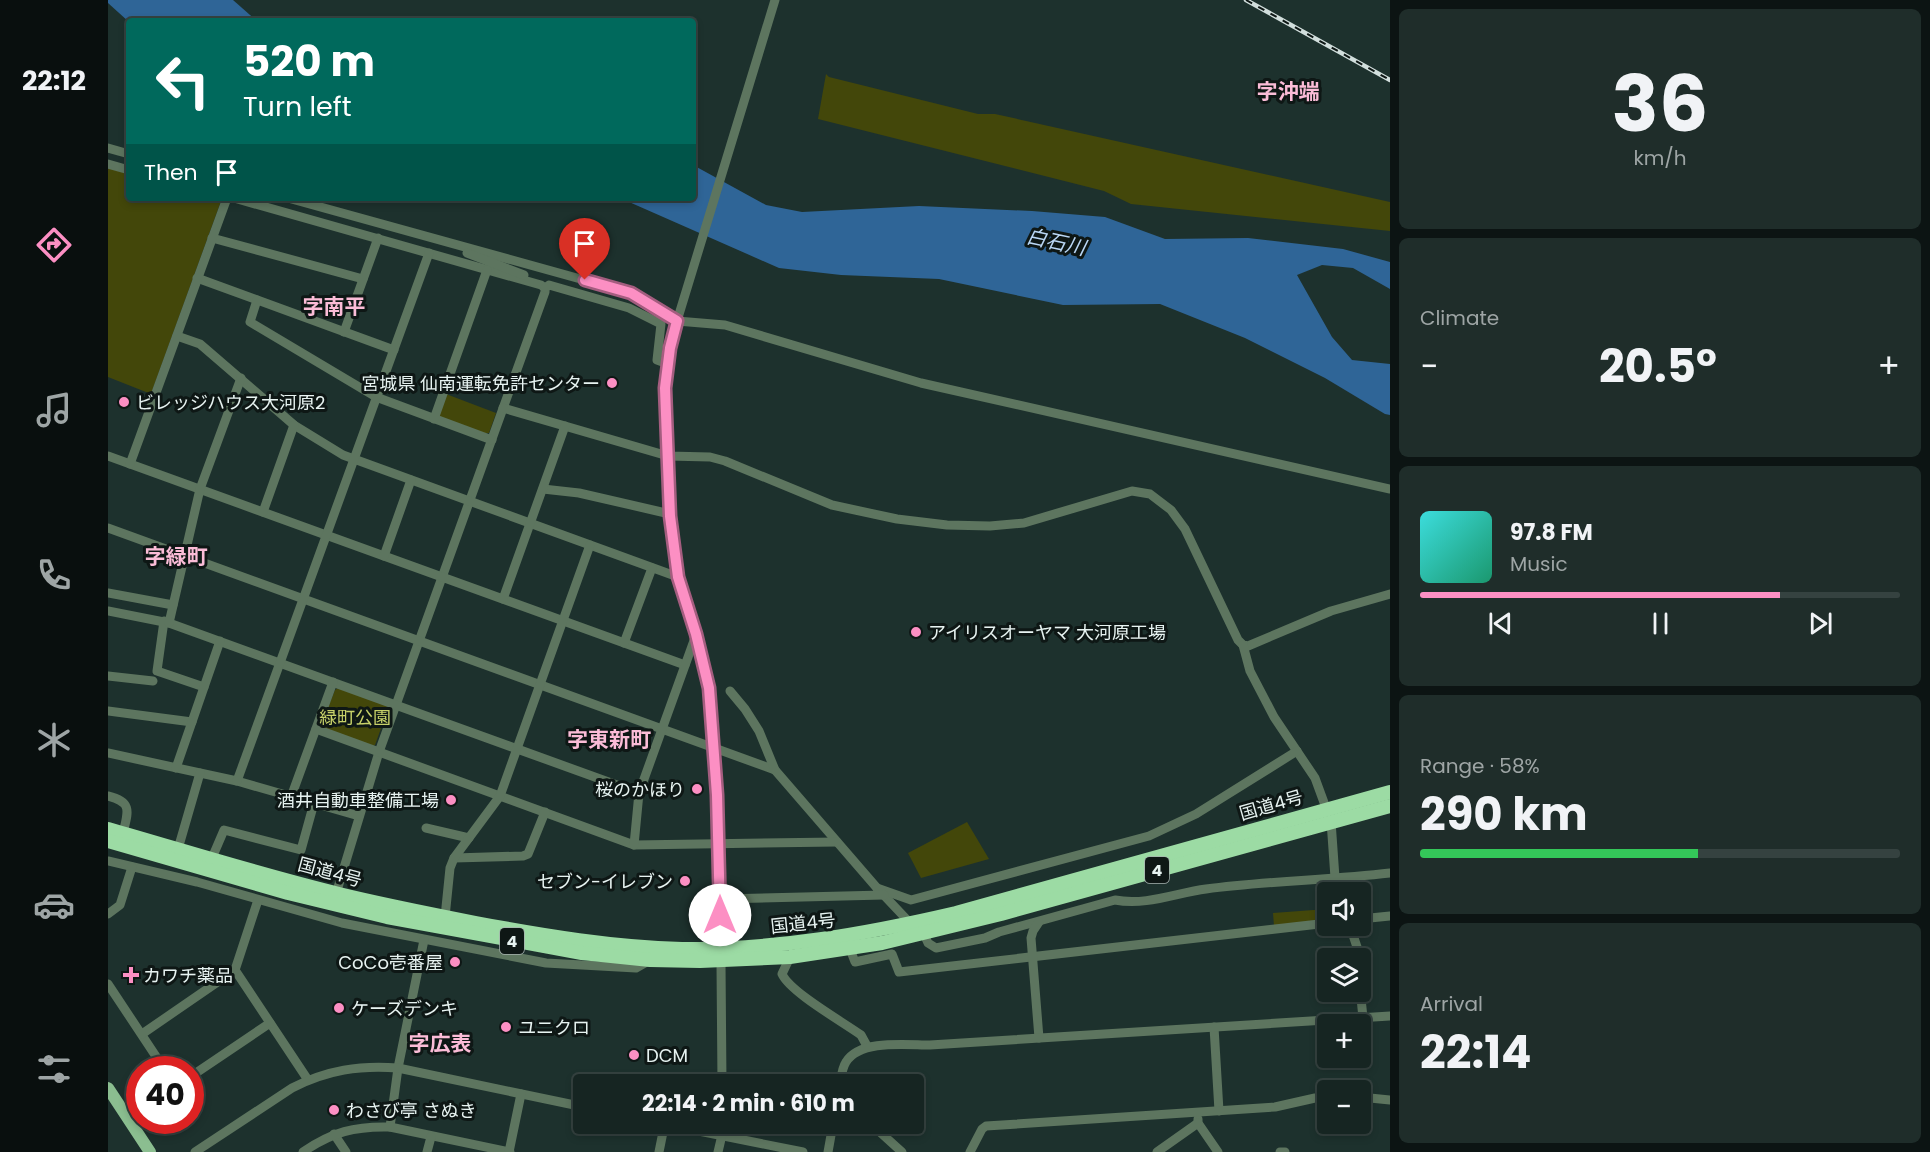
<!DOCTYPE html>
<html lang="en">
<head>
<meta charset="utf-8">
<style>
	body { margin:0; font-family:Poppins,"Noto Sans JP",sans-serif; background:#1f2d2a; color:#f1f3f6; height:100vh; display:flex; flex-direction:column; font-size:22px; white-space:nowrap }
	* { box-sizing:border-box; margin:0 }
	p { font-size:20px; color:#9ea5a5 }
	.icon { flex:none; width:33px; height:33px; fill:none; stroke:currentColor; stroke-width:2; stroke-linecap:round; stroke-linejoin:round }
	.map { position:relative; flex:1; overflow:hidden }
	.sheet { display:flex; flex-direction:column; gap:9px; padding:9px; background:#0c1413; width:540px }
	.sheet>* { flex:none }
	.guide { position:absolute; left:18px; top:18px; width:570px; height:183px; border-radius:6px; box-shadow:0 3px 9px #0003,0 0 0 2px #354240; background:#00695c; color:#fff; overflow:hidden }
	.controls { position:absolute; left:1209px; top:882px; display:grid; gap:12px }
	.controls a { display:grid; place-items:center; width:54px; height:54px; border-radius:6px; background:#162522; box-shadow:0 3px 9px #0003,0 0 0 2px #354240; font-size:30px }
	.speed { position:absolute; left:18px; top:1056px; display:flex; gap:12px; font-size:30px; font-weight:700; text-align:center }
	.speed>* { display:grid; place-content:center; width:78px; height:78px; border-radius:50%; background:#162522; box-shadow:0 3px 9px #0003,0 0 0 2px #354240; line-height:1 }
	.speed .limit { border:9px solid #d22; background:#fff; color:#111 }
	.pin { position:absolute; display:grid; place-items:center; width:51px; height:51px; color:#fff; margin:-62px -26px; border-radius:50% 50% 50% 0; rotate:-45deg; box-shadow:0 0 6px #0007 }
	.pin .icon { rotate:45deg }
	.me { position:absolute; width:66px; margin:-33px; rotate:0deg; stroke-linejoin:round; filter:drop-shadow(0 0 4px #0008) }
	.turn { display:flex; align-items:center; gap:21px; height:126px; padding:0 18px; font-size:27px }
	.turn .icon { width:78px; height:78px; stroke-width:2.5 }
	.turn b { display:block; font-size:42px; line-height:51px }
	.then { display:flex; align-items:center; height:57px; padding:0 18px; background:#0003; gap:12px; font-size:22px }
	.big { font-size:45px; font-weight:700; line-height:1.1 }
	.sheet .widget { flex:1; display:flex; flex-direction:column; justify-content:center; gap:9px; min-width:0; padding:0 21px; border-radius:9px; background:#1f2d2a }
	.sheet .dial { align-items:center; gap:0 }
	.dial b { font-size:78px; line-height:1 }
	.song { display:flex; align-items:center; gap:18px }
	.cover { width:72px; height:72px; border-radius:9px; background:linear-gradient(135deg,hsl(180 70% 55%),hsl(160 70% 35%)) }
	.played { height:6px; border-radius:3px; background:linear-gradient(90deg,#fc8fc3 75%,#354240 75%) }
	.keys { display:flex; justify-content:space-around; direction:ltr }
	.heat { display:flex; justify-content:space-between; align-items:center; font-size:33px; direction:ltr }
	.charge { height:9px; border-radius:4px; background:linear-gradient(90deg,#34c759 58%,#354240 0) }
	.trip { position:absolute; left:465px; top:1074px; width:351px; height:60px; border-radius:6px; background:#162522; box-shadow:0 3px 9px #0003,0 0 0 2px #354240; font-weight:700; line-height:60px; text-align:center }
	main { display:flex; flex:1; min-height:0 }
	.tab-bar { display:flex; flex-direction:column; width:108px; justify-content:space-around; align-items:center; background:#090f0e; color:#9ea5a5 }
	.tab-bar .icon { width:42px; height:42px }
	.tab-bar .selected { color:#fc8fc3 }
	.tab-bar b { font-size:27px; color:#f1f3f6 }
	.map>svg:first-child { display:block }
</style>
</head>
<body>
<main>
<nav class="tab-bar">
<b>22:12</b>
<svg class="icon selected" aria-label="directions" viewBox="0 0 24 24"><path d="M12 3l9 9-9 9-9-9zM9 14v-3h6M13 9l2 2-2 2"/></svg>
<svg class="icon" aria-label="music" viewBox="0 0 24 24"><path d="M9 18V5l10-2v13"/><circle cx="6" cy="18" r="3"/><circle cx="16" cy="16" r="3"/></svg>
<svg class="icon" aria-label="phone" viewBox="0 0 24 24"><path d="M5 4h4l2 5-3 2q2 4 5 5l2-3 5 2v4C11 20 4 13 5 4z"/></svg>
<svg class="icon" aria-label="climate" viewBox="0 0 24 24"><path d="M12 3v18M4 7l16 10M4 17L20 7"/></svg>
<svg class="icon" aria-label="car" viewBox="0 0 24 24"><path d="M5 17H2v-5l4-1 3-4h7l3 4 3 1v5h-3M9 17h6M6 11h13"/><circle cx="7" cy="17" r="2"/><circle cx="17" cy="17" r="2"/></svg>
<svg class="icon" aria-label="filters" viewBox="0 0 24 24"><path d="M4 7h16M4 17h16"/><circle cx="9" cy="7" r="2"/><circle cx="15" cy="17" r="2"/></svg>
</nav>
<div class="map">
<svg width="1282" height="1152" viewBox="0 0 1282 1152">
	<rect width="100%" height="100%" fill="#1d312d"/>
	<g fill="#43470a">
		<polygon points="718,74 721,77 870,114 887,114 1282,202 1282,231 1023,204 996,191 710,119"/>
		<polygon points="0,168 21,174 21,198 109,198 113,201 43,394 0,377"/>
		<polygon points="338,394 388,413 381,433 376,433 333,418 330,414"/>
		<polygon points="230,688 279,706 280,709 267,745 263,747 216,729 213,725 227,690"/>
		<polygon points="859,822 881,859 813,878 800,853"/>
		<polygon points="1219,909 1219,919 1166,926 1165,913"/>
	</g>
	<g fill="#2f6597">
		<polygon points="0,0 125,0 149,21 21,22 0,3"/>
		<polygon points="585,165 658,205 694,212 811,206 924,211 997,217 1057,239 1140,238 1235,249 1282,262 1282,289 1245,268 1214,265 1189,275 1224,337 1244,360 1282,364 1282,415 1277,414 1217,378 1137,338 1052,304 955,305 831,279 733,275 671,268 512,198 585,198"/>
	</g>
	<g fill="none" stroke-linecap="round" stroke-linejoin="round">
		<g stroke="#5d755f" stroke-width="9">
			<polyline points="0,148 21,154"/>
			<polyline points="0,164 21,170"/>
			<polyline points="126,198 433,285 437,288 437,292 271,752 228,894"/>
			<polyline points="180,198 523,293 569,321 617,325 813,383 1282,489"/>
			<polyline points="104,238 255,279"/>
			<polyline points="359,253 416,275"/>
			<polyline points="89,278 286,350"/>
			<polyline points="437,288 441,285 521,308 553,324 549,360 560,364"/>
			<polyline points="149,300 142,322 268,397 384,440"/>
			<polyline points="236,332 270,238"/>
			<polyline points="69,336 92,344 186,425 235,455 570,577"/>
			<polyline points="395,408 560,456 602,457 617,461 724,505 789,519 839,525 882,526 916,523 1024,491 1042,494 1063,510 1077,529 1130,640 1135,645 1140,646 1223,611 1282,594"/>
			<polyline points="326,419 379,270"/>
			<polyline points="0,456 577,665"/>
			<polyline points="22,464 119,198"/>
			<polyline points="435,489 471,493 562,514"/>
			<polyline points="155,512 186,425"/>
			<polyline points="0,528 667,770"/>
			<polyline points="276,556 303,480"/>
			<polyline points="0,593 65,605"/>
			<polyline points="395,599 457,426"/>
			<polyline points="0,611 61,623 531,793"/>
			<polyline points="56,621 49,671 96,687"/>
			<polyline points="61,623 92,489 133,378"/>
			<polyline points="516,643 544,568"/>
			<polyline points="1135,645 1142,671 1166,717 1207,778 1218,808"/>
			<polyline points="0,676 45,681"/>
			<polyline points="622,691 637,709 651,731 667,770 769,888 803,924"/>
			<polyline points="0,711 84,722"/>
			<polyline points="208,729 526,845 729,842"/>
			<polyline points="0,753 129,781 251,816"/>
			<polyline points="68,768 112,641"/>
			<polyline points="129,781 321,253"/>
			<path d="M 0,796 C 25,802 20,812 15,833"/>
			<polyline points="183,797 225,682"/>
			<polyline points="1223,821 1228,892"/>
			<polyline points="318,828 361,838"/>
			<polyline points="526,845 531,793 588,635"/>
			<polyline points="70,849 92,773"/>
			<polyline points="104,858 116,830 193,850 206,803"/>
			<polyline points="346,858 415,856 420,854 437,812"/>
			<polyline points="0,861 89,882 234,923 438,963 528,968 542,960"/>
			<polyline points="769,888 803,900 1041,836 1088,814 1189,751"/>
			<polyline points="612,899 776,895"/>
			<polyline points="0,914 12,905 24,867"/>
			<polyline points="337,917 342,868 346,858 392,796 482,545"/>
			<polyline points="1252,919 1282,916"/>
			<polyline points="1242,926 1250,950 1250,958"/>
			<path d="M 816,934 L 820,943 L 828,948 L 877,938 L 891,932 L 1007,900 C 1038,906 1068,893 1098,889 C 1159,881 1221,880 1282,873"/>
			<polyline points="742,949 747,962 784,954 791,972 1220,923"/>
			<path d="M 682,957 L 674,974 C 682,992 735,1022 753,1035 L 759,1046"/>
			<polyline points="127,970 200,1080"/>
			<polyline points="0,984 57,1070"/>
			<polyline points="1252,988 1255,1018"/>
			<polyline points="1106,1027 1111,1111"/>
			<polyline points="34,1034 127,970 150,900"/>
			<polyline points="931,1038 923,938 925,931 931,922"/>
			<polyline points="82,1077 162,1023"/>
			<polyline points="614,1084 612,843 607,748 601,688 588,634 570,577 562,516 557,388 562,348 569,321 667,0"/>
			<path d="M 732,1084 C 733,1078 734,1068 738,1062 C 752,1039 799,1045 822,1045 L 1282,1016"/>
			<polyline points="1252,1097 1282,1100"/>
			<polyline points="1090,1119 1090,1123 1110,1152"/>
			<polyline points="556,1124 695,1152"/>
			<polyline points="763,1124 794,1152"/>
			<polyline points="282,1127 290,1068 316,940"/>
			<polyline points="226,1134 238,1152"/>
			<path d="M 87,1152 L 184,1088 C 219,1070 252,1065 290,1068 L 476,1107"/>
			<path d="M 195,1152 C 224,1132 247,1126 282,1127 L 402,1152"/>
			<polyline points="319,1152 323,1137"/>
			<polyline points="401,1152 413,1094"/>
			<polyline points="551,1152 555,1132"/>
			<polyline points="610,1152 614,1135 614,1124"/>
			<polyline points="720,1152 725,1124"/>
			<polyline points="862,1152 874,1129 878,1126 1167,1107 1207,1098 1220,1097"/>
			<polyline points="1049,1152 1090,1123"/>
			<polyline points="1172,1152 1177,1152"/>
		</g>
		<polyline stroke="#8bbe90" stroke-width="12" points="0,1088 42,1152"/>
		<g stroke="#9cdba4" stroke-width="14">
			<path d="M 0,829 C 77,851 153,875 231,894 C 276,905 322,914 368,923 C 437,936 505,947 574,949 C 667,950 758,934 848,913 L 1282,792"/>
			<polyline points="0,841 180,893 279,917 474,953 542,960 592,961 682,957 774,943 893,914 1282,806"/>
		</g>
		<defs>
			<polyline id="rail" points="1138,0 1282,80"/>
		</defs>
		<use href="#rail" stroke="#d1dedc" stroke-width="4.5"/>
		<use href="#rail" stroke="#0e1715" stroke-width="2" stroke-dasharray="7" stroke-linecap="butt"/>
	</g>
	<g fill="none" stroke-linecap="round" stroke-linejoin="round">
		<defs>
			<polyline id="route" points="477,280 523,293 569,321 562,348 557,388 562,516 570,577 588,634 601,688 609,795 612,915"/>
		</defs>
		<use href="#route" stroke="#a45d7f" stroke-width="15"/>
		<use href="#route" stroke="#fc8fc3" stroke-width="10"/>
	</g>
	<g fill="#fc8fc3" stroke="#0e1715" stroke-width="2">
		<circle cx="504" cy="383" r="6"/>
		<circle cx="16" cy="402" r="6"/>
		<circle cx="808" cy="632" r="6"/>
		<circle cx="589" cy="789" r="6"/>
		<circle cx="343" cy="800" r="6"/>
		<circle cx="577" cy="881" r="6"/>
		<circle cx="347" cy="962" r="6"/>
		<path d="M20 966h6v6h6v6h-6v6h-6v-6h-6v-6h6z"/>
		<circle cx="231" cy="1008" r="6"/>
		<circle cx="398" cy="1027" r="6"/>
		<circle cx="526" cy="1055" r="6"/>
		<circle cx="226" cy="1110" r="6"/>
	</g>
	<g text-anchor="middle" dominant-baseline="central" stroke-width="6" stroke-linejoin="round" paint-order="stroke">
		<g fill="#0e1715" stroke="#a6b1af" stroke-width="1.5">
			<rect x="1037" y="857" width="24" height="26" rx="4.5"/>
			<rect x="392" y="928" width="24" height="26" rx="4.5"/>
		</g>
		<g font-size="16" font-weight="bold" fill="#e7f3f1">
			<text x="1049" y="870">4</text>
			<text x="404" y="941">4</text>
		</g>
		<g font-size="18" fill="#e7f3f1" stroke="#0e1715" text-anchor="start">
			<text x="492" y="383" text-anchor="end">宮城県 仙南運転免許センター</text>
			<text x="28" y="402">ビレッジハウス大河原2</text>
			<text x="820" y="632">アイリスオーヤマ 大河原工場</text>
			<text x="577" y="789" text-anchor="end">桜のかほり</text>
			<text x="331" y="800" text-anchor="end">酒井自動車整備工場</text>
			<text x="565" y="881" text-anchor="end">セブン-イレブン</text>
			<text x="335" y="962" text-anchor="end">CoCo壱番屋</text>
			<text x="35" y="975">カワチ薬品</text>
			<text x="243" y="1008">ケーズデンキ</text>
			<text x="410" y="1027">ユニクロ</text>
			<text x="538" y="1055">DCM</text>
			<text x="238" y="1110">わさび亭 さぬき</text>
		</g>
		<g font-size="18" fill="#c7d169" stroke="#0e1715">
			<text x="247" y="717">緑町公園</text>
		</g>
		<g font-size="18" fill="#e7f3f1" stroke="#0e1715">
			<text transform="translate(1163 805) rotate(-16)">国道4号</text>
			<text transform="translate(222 872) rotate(15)">国道4号</text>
			<text transform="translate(695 923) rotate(-6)">国道4号</text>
		</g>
		<g font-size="20" font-style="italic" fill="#bad7f5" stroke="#0e1715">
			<text transform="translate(948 242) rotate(12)">白石川</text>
		</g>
		<g font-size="21" font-weight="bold" fill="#fbbcd7" stroke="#0e1715">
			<text x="1180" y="91">字沖端</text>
			<text x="226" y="306">字南平</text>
			<text x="68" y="556">字緑町</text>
			<text x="501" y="739">字東新町</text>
			<text x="332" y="1043">字広表</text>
		</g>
	</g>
</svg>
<div class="controls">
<a><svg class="icon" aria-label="sound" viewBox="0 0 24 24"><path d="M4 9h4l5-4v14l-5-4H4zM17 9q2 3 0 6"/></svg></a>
<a><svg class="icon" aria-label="layers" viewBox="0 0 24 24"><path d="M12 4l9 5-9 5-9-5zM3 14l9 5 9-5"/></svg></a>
<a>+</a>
<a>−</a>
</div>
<div class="speed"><div class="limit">40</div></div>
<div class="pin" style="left:477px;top:280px;background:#d93025"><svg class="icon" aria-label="arrive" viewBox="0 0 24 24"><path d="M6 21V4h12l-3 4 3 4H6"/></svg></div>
<svg class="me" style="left:612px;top:915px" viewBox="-20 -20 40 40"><circle r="19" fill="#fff"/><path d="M0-13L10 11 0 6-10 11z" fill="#fc8fc3"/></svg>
<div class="trip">22:14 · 2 min · 610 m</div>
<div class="guide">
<div class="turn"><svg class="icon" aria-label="left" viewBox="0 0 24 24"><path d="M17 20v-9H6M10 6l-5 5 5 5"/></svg><div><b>520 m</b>Turn left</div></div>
<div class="then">Then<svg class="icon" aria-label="arrive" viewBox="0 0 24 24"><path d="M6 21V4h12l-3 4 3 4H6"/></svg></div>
</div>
</div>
<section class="sheet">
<div class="widget dial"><b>36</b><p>km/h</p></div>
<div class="widget"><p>Climate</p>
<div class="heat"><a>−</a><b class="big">20.5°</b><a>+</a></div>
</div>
<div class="widget">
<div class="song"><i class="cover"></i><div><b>97.8 FM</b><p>Music</p></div></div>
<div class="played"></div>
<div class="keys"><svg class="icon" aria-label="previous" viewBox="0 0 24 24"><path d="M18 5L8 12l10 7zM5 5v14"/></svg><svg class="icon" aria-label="pause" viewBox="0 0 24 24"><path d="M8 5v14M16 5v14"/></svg><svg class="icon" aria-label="next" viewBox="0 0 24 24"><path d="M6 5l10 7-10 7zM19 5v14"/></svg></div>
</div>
<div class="widget"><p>Range · 58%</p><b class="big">290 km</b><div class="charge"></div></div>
<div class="widget"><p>Arrival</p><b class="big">22:14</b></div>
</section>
</main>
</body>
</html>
